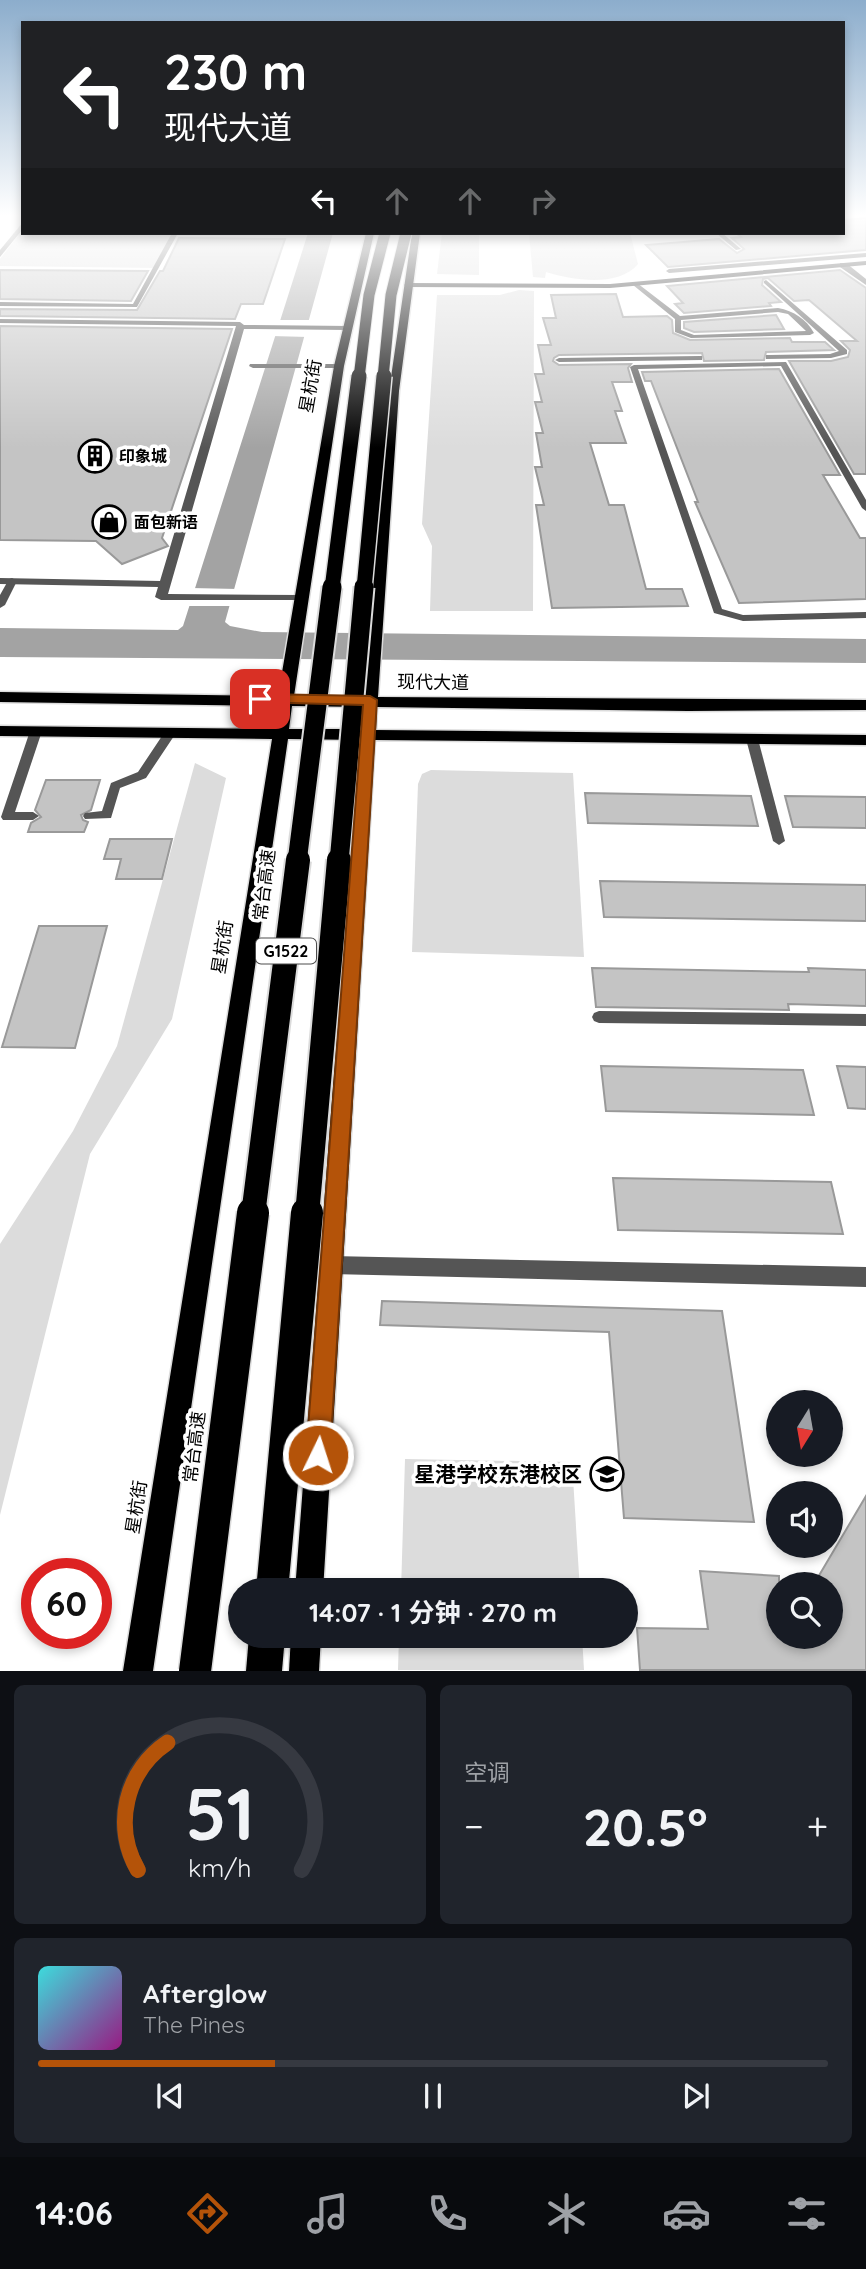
<!DOCTYPE html>
<html lang="zh">
<head>
<meta charset="utf-8">
<style>
	body { margin:0; font-family:Quicksand,"Noto Sans SC",sans-serif; background:#20242c; color:#f1f3f6; height:100vh; display:flex; flex-direction:column; font-size:26px; white-space:nowrap }
	* { box-sizing:border-box; margin:0 }
	p { font-size:23px; color:#9ea1a6 }
	.icon { flex:none; width:38px; height:38px; fill:none; stroke:currentColor; stroke-width:2; stroke-linecap:round; stroke-linejoin:round }
	.map { position:relative; height:1671px; overflow:hidden }
	.panel { display:flex; flex-direction:column; gap:14px; padding:14px; background:#0d0f14; flex:1 }
	.panel>* { flex:none }
	.guide { position:absolute; left:21px; top:21px; width:824px; height:214px; border-radius:0px; box-shadow:0 4px 10px #0003; background:#202124; color:#fff; overflow:hidden }
	.needle { width:46px; rotate:191deg }
	.fabs { position:absolute; left:766px; top:1390px; display:grid; gap:14px }
	.fabs a { display:grid; place-items:center; width:77px; height:77px; border-radius:50%; background:#171b24; box-shadow:0 4px 10px #0003; font-size:35px }
	.speed { position:absolute; left:21px; top:1558px; display:flex; gap:14px; font-size:35px; font-weight:700; text-align:center }
	.speed>* { display:grid; place-content:center; width:91px; height:91px; border-radius:50%; background:#171b24; box-shadow:0 4px 10px #0003; line-height:1 }
	.speed .limit { border:10px solid #d22; background:#fff; color:#111 }
	.pin { position:absolute; display:grid; place-items:center; width:60px; height:60px; color:#fff; margin:-30px; border-radius:14px; box-shadow:0 4px 10px #0006 }
	.me { position:absolute; width:77px; margin:-38px; rotate:4deg; stroke-linejoin:round; filter:drop-shadow(0 0 5px #0008) }
	.turn { display:flex; align-items:center; gap:24px; height:147px; padding:0 28px; font-size:32px }
	.turn .icon { width:91px; height:91px; stroke-width:2.5 }
	.turn b { display:block; font-size:49px; line-height:60px }
	.lanes { display:flex; align-items:center; height:66px; padding:0 28px; background:#0003; justify-content:center; gap:35px; direction:ltr }
	.lanes .off { opacity:.35 }
	.big { font-size:52px; font-weight:700; line-height:1.1 }
	.panel .widget { flex:1; display:flex; flex-direction:column; justify-content:center; gap:10px; min-width:0; padding:0 24px; border-radius:10px; background:#20242c }
	.panel .dial { align-items:center; gap:0 }
	.dial svg { height:182px; overflow:visible; fill:none; stroke:#363941; stroke-width:7; stroke-linecap:round; text-anchor:middle }
	.dial text { fill:#f1f3f6; stroke:none }
	.song { display:flex; align-items:center; gap:21px }
	.cover { width:84px; height:84px; border-radius:10px; background:linear-gradient(135deg,hsl(180 70% 55%),hsl(310 70% 35%)) }
	.played { height:7px; border-radius:4px; background:linear-gradient(90deg,#b45309 30%,#363941 30%) }
	.keys { display:flex; justify-content:space-around; direction:ltr }
	.heat { display:flex; justify-content:space-between; align-items:center; font-size:38px; direction:ltr }
	.panel .tiles { flex:1; display:grid; gap:14px; grid-template-columns:1fr 1fr }
	.widget:last-child { grid-column:span 2 }
	.trip { position:absolute; left:228px; top:1578px; width:410px; height:70px; border-radius:35px; background:#171b24; box-shadow:0 4px 10px #0003; font-weight:700; line-height:70px; text-align:center }
	.menu { display:flex; height:112px; justify-content:space-around; align-items:center; background:#090b0e; color:#9ea1a6 }
	.menu .icon { width:49px; height:49px }
	.menu .on { color:#b45309 }
	.menu b { font-size:32px; color:#f1f3f6 }
	.map>svg:first-child { display:block }
</style>
</head>
<body>
<div class="map">
<svg width="866" height="1671" viewBox="0 0 866 1671">
	<rect width="100%" height="100%" fill="#fff"/>
	<g fill="#dcdcdc">
		<polygon points="23,229 23,233 172,233 155,268 0,266 0,259"/>
		<polygon points="442,233 479,233 479,275 437,274"/>
		<path d="M 529,233 L 630,233 L 638,264 C 618,288 572,280 546,272 L 545,278 L 533,277 Z"/>
		<polygon points="519,290 534,291 533,611 430,611 432,546 422,524 437,295 500,295"/>
		<polygon points="195,763 226,778 172,1019 90,1154 0,1515 0,1244 73,1131 117,1046"/>
		<polygon points="431,770 573,773 584,957 412,952 418,784 422,774"/>
		<polygon points="405,1459 572,1462 580,1591 401,1591"/>
		<polygon points="399,1636 582,1636 584,1670 398,1670"/>
	</g>
	<polygon fill="#a3a3a3" points="308,233 333,233 225,622 230,626 262,632 866,639 866,663 0,657 0,628 178,630 183,626"/>
	<g fill="#fff">
		<polygon points="276,320 313,320 308,337 271,336"/>
		<polygon points="191,588 238,589 233,606 185,606"/>
	</g>
	<g fill="#c4c4c4" stroke="#999" stroke-width="2">
		<polygon points="866,218 866,250 668,267 646,245 719,239 737,253 744,249 732,238 741,237 736,233 844,233 844,220"/>
		<polygon points="179,238 285,239 263,304 241,304 235,319 0,316 0,309 137,310 160,271 163,271"/>
		<polygon points="0,270 148,271 131,301 0,299"/>
		<polygon points="840,270 866,288 866,474 854,474 789,361 831,361 848,357 850,350 841,341 857,341 809,300 794,301 768,278 763,279 762,285 781,302 769,303 771,306 684,313 675,304 683,303 667,286"/>
		<polygon points="616,294 623,317 667,316 672,320 673,333 690,340 790,338 792,342 825,342 834,350 766,352 764,360 704,361 702,353 559,355 554,358 553,361 559,365 631,364 628,368 632,382 612,382 622,411 615,411 626,443 590,443 609,505 624,505 646,589 682,589 688,606 552,608 536,505 544,505 535,467 542,467 536,433 543,433 535,402 542,402 535,374 544,374 538,345 551,345 543,318 556,318 551,295"/>
		<polygon points="776,315 784,329 694,332 684,328 684,322"/>
		<polygon points="0,326 232,329 162,538 168,546 122,564 96,541 0,540"/>
		<polygon points="779,369 840,475 823,475 860,538 866,538 866,599 739,603 695,502 698,502 651,381 645,381 642,372"/>
		<polygon points="46,780 100,780 91,810 81,815 83,820 88,822 84,832 28,832 31,823 41,817 35,810"/>
		<polygon points="585,793 751,796 758,826 588,823"/>
		<polygon points="785,796 866,797 866,828 793,827"/>
		<polygon points="110,839 172,839 162,879 116,879 121,859 104,859"/>
		<polygon points="600,881 866,885 866,921 604,917"/>
		<polygon points="39,926 107,926 75,1048 2,1047"/>
		<polygon points="592,968 809,972 808,968 866,970 866,1006 788,1004 789,1010 596,1007"/>
		<polygon points="601,1066 803,1070 814,1115 606,1111"/>
		<polygon points="837,1066 866,1067 866,1109 848,1108"/>
		<polygon points="613,1178 831,1182 843,1234 618,1230"/>
		<polygon points="382,1301 722,1311 754,1522 624,1518 609,1332 380,1325"/>
		<polygon points="866,1496 866,1670 640,1670 637,1628 708,1629 700,1571 779,1576 779,1636 831,1636 831,1584 814,1584"/>
	</g>
	<g fill="none" stroke-linecap="round" stroke-linejoin="round">
		<defs>
			<g id="primary">
				<path d="M 366,233 L 374,233 L 344,366 L 294,696 L 362,697 L 389,391 L 412,233 L 420,233 L 399,391 L 378,697 L 866,700 L 866,710 L 688,711 L 377,707 L 376,730 L 866,735 L 866,745 L 375,740 L 323,1591 L 295,1591 L 359,740 L 288,739 L 153,1671 L 123,1671 L 272,739 L 0,736 L 0,726 L 273,729 L 277,706 L 0,702 L 0,692 L 278,696 L 334,366 ZM 292,706 L 361,707 L 360,729 L 289,729 Z"/>
				<polygon points="291,1636 321,1636 319,1671 289,1671"/>
			</g>
			<polygon id="highway" points="249,1636 285,1636 282,1671 246,1671"/>
		</defs>
		<use href="#primary" stroke="#dbdbdb" stroke-width="3"/>
		<use href="#highway" stroke="#dbdbdb" stroke-width="3"/>
		<g fill="#555" fill-rule="evenodd">
			<polygon points="172,233 178,233 137,307 0,306 0,302 133,304"/>
			<polygon points="716,233 722,233 741,249 736,250"/>
			<polygon points="866,253 866,257 669,273 666,271 669,269"/>
			<polygon points="766,280 847,350 847,354 831,358 766,359 766,355 769,355 830,354 839,351 764,283 764,281"/>
			<path d="M 633,283 L 637,283 L 680,316 L 778,308 C 794,311 806,319 814,333 L 810,335 L 691,338 L 675,332 L 675,319 L 633,285 ZM 778,312 L 788,314 L 806,331 L 694,335 L 681,330 L 681,320 Z"/>
			<polygon points="699,356 702,356 702,360 559,362 555,360 559,358"/>
			<polygon points="786,362 866,500 866,511 862,508 781,366 638,369 722,609 743,615 866,612 866,618 743,621 714,613 630,367 634,365"/>
			<polygon points="250,364 339,364 343,366 339,368 253,368 249,366"/>
			<polygon points="12,578 17,581 5,605 0,608 0,595 9,579"/>
			<polygon points="36,727 42,731 15,812 33,812 39,816 33,820 3,820 1,817 30,731"/>
			<polygon points="170,729 176,733 146,778 120,788 111,818 85,819 83,816 85,813 102,811 111,783 138,772 166,730"/>
			<polygon points="752,735 758,739 785,841 779,845 773,841 746,739"/>
			<polygon points="599,1011 866,1014 866,1026 599,1023 594,1021 592,1017 594,1013"/>
		</g>
		<g fill="#555" fill-rule="evenodd">
			<polygon points="23,222 23,229 0,257 0,250"/>
			<polygon points="840,263 846,263 866,279 866,285 840,267"/>
			<polygon points="0,319 240,322 244,325 350,326 351,328 347,330 244,329 168,594 301,595 307,598 305,600 161,600 155,597 158,587 0,584 0,578 160,581 236,326 0,323"/>
			<polygon points="331,1256 866,1267 866,1287 331,1274 324,1272 321,1265 324,1258"/>
		</g>
		<polygon fill="#222" fill-rule="evenodd" points="866,261 866,265 610,288 408,287 404,285 408,283 610,284"/>
		<use href="#primary" fill="#000" fill-rule="evenodd"/>
		<use href="#highway" fill="#000" fill-rule="evenodd"/>
		<defs>
			<g id="highway-bridge-far4">
				<polyline points="359,378 369,295 385,233"/>
				<polyline points="383,378 391,295 406,233"/>
			</g>
			<g id="highway-bridge-far3">
				<polyline points="332,589 359,376"/>
				<polyline points="364,589 384,376"/>
			</g>
			<g id="highway-bridge-far2">
				<polyline points="297,862 332,587"/>
				<polyline points="339,862 364,587"/>
			</g>
			<g id="highway-bridge-far1">
				<polyline points="253,1215 298,860"/>
				<polyline points="307,1215 339,860"/>
			</g>
			<g id="highway-bridge">
				<polyline points="272,1591 307,1213"/>
				<polyline points="195,1671 253,1213"/>
			</g>
		</defs>
		<use href="#highway-bridge-far4" stroke="#dbdbdb" stroke-width="13" stroke-linecap="butt"/>
		<use href="#highway-bridge-far3" stroke="#dbdbdb" stroke-width="18" stroke-linecap="butt"/>
		<use href="#highway-bridge-far2" stroke="#dbdbdb" stroke-width="23" stroke-linecap="butt"/>
		<use href="#highway-bridge-far1" stroke="#dbdbdb" stroke-width="28" stroke-linecap="butt"/>
		<use href="#highway-bridge" stroke="#dbdbdb" stroke-width="35" stroke-linecap="butt"/>
		<use href="#highway-bridge-far4" stroke="#000" stroke-width="11"/>
		<use href="#highway-bridge-far3" stroke="#000" stroke-width="15"/>
		<use href="#highway-bridge-far2" stroke="#000" stroke-width="19"/>
		<use href="#highway-bridge-far1" stroke="#000" stroke-width="24"/>
		<use href="#highway-bridge" stroke="#000" stroke-width="32"/>
	</g>
	<linearGradient id="sky" x2="0" y2="1"><stop stop-color="#8cadcc"/><stop offset="0.48" stop-color="#fff"/><stop offset="1" stop-color="#fff" stop-opacity="0"/></linearGradient>
	<rect width="866" height="448" fill="url(#sky)"/>
	<polygon fill="#b45309" stroke="#753606" stroke-width="2" points="260,694 370,696 377,700 330,1455 327,1464 318,1467 310,1464 306,1455 363,705 255,702 253,699"/>
	<defs>
		<symbol id="building-ring" viewBox="-11 -11 22 22"><circle r="9.5" fill="#fff" stroke="#000" stroke-width="1.5"/><path d="M-4-6H4V6H1V3H-1V6H-4ZM-2.5-4.3h1.7v1.8h-1.7ZM.8-4.3h1.7v1.8H.8ZM-2.5-1h1.7V.8h-1.7ZM.8-1h1.7V.8H.8Z" fill="#000"/></symbol>
		<symbol id="shop-ring" viewBox="-11 -11 22 22"><circle r="9.5" fill="#fff" stroke="#000" stroke-width="1.5"/><path d="M-5-2.5h2.3a2.7 3.5 0 0 1 5.4 0H5L5.5 6h-11ZM-1.5-2.5h3a1.5 2.3 0 0 0-3 0Z" fill="#000"/></symbol>
		<symbol id="school-ring" viewBox="-11 -11 22 22"><circle r="9.5" fill="#fff" stroke="#000" stroke-width="1.5"/><path d="M0-5L7-2L0 1L-7-2ZM-4 1L0 2.5L4 1V4Q0 6-4 4Z" fill="#000"/></symbol>
	</defs>
	<g fill-rule="evenodd">
		<use href="#building-ring" x="76" y="437" width="38" height="38"/>
		<use href="#shop-ring" x="90" y="503" width="38" height="38"/>
		<use href="#school-ring" x="588" y="1455" width="38" height="38"/>
	</g>
	<g text-anchor="middle" dominant-baseline="central" stroke-width="7" stroke-linejoin="round" paint-order="stroke">
		<g font-size="16" font-weight="bold" fill="#000" stroke="#fff" text-anchor="start">
			<text x="119" y="456">印象城</text>
			<text x="134" y="522">面包新语</text>
		</g>
		<rect fill="#fff" stroke="#4c4c4c" stroke-width="2" x="256" y="938.5" width="60" height="25" rx="5"/>
		<g font-size="16" font-weight="bold" fill="#000">
			<text x="286" y="951">G1522</text>
		</g>
		<g font-size="18" fill="#000" stroke="#fff">
			<text transform="translate(310 386) rotate(-80)">星杭街</text>
			<text transform="translate(433 682) rotate(1)">现代大道</text>
			<text transform="translate(264 885) rotate(-83)">常台高速</text>
			<text transform="translate(222 947) rotate(-81)">星杭街</text>
			<text transform="translate(194 1447) rotate(-83)">常台高速</text>
			<text transform="translate(136 1507) rotate(-81)">星杭街</text>
		</g>
		<g font-size="21" font-weight="bold" fill="#000" stroke="#fff" text-anchor="end">
			<text x="582" y="1474">星港学校东港校区</text>
		</g>
	</g>
</svg>
<div class="fabs">
<a><svg class="needle" viewBox="-14 -14 28 28"><path d="M0-13l5 13h-10z" fill="#e53935"/><path d="M0 13l5-13h-10z" fill="#9ea1a6"/></svg></a>
<a><svg class="icon" aria-label="sound" viewBox="0 0 24 24"><path d="M4 9h4l5-4v14l-5-4H4zM17 9q2 3 0 6"/></svg></a>
<a><svg class="icon" aria-label="search" viewBox="0 0 24 24"><circle cx="10" cy="10" r="6"/><path d="M15 15l6 6"/></svg></a>
</div>
<div class="speed"><div class="limit">60</div></div>
<div class="pin" style="left:260px;top:699px;background:#d93025"><svg class="icon" aria-label="arrive" viewBox="0 0 24 24"><path d="M6 21V4h12l-3 4 3 4H6"/></svg></div>
<svg class="me" style="left:318px;top:1455px" viewBox="-20 -20 40 40"><circle r="17" fill="#b45309" stroke="#fff" stroke-width="3"/><path d="M0-11L8 9 0 5-8 9z" fill="#fff"/></svg>
<div class="trip">14:07 · 1 分钟 · 270 m</div>
<div class="guide">
<div class="turn"><svg class="icon" aria-label="left" viewBox="0 0 24 24"><path d="M17 20v-9H6M10 6l-5 5 5 5"/></svg><div><b>230 m</b>现代大道</div></div>
<div class="lanes"><svg class="icon" aria-label="left" viewBox="0 0 24 24"><path d="M17 20v-9H6M10 6l-5 5 5 5"/></svg><svg class="icon off" aria-label="ahead" viewBox="0 0 24 24"><path d="M12 20V5M6 11l6-6 6 6"/></svg><svg class="icon off" aria-label="ahead" viewBox="0 0 24 24"><path d="M12 20V5M6 11l6-6 6 6"/></svg><svg class="icon off" aria-label="right" viewBox="0 0 24 24"><path d="M7 20v-9h11M14 6l5 5-5 5"/></svg></div>
</div>
</div>
<section class="panel">
<div class="tiles">
<div class="widget dial"><svg viewBox="0 0 100 80">
<path d="M14 69A42 42 0 1 1 86 69"/>
<path d="M14 69A42 42 0 0 1 27 13" stroke="#b45309"/>
<text x="50" y="56" font-size="32" font-weight="700">51</text>
<text x="50" y="72" font-size="11">km/h</text>
</svg></div>
<div class="widget"><p>空调</p>
<div class="heat"><a>−</a><b class="big">20.5°</b><a>+</a></div>
</div>
<div class="widget">
<div class="song"><i class="cover"></i><div><b>Afterglow</b><p>The Pines</p></div></div>
<div class="played"></div>
<div class="keys"><svg class="icon" aria-label="previous" viewBox="0 0 24 24"><path d="M18 5L8 12l10 7zM5 5v14"/></svg><svg class="icon" aria-label="pause" viewBox="0 0 24 24"><path d="M8 5v14M16 5v14"/></svg><svg class="icon" aria-label="next" viewBox="0 0 24 24"><path d="M6 5l10 7-10 7zM19 5v14"/></svg></div>
</div>
</div>
</section>
<nav class="menu">
<b>14:06</b>
<svg class="icon on" aria-label="directions" viewBox="0 0 24 24"><path d="M12 3l9 9-9 9-9-9zM9 14v-3h6M13 9l2 2-2 2"/></svg>
<svg class="icon" aria-label="music" viewBox="0 0 24 24"><path d="M9 18V5l10-2v13"/><circle cx="6" cy="18" r="3"/><circle cx="16" cy="16" r="3"/></svg>
<svg class="icon" aria-label="phone" viewBox="0 0 24 24"><path d="M5 4h4l2 5-3 2q2 4 5 5l2-3 5 2v4C11 20 4 13 5 4z"/></svg>
<svg class="icon" aria-label="climate" viewBox="0 0 24 24"><path d="M12 3v18M4 7l16 10M4 17L20 7"/></svg>
<svg class="icon" aria-label="car" viewBox="0 0 24 24"><path d="M5 17H2v-5l4-1 3-4h7l3 4 3 1v5h-3M9 17h6M6 11h13"/><circle cx="7" cy="17" r="2"/><circle cx="17" cy="17" r="2"/></svg>
<svg class="icon" aria-label="filters" viewBox="0 0 24 24"><path d="M4 7h16M4 17h16"/><circle cx="9" cy="7" r="2"/><circle cx="15" cy="17" r="2"/></svg>
</nav>
</body>
</html>
